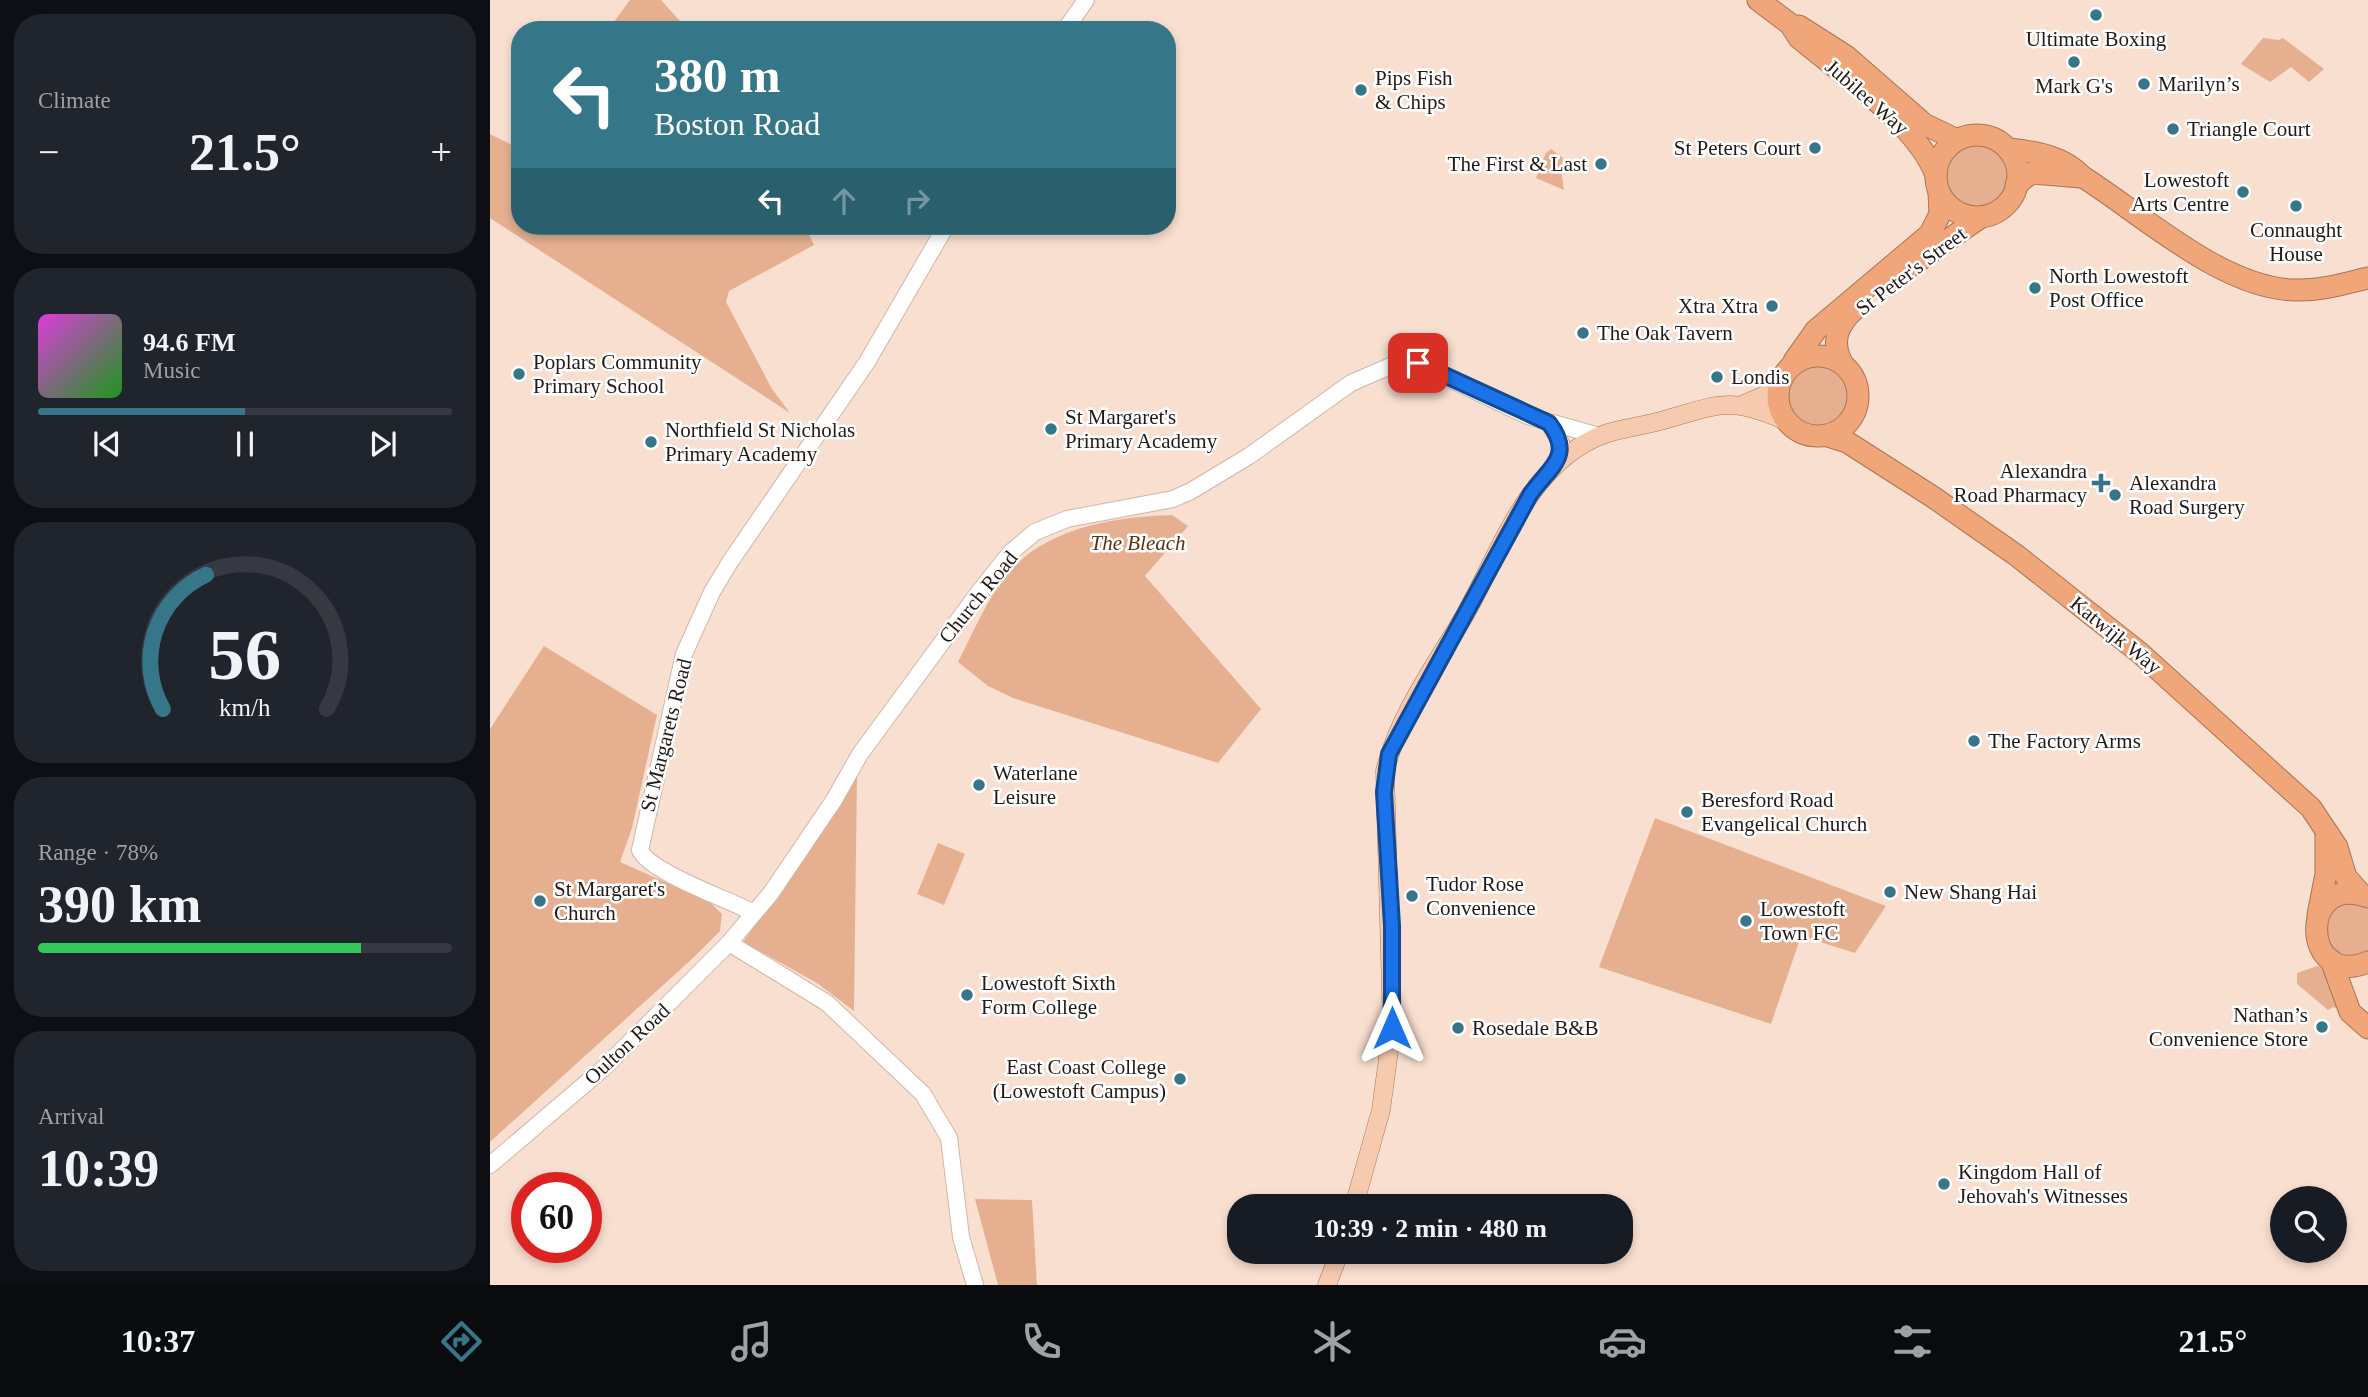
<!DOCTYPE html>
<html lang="en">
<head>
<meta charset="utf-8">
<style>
	body { margin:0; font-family:Georgia,serif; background:#20242c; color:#f1f3f6; height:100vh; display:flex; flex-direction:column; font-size:26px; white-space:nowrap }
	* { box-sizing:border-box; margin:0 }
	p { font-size:23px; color:#9ea1a6 }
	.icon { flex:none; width:38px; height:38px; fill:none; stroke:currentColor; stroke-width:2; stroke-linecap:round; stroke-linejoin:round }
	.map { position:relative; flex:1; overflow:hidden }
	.drawer { display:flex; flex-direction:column; gap:14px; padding:14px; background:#0d0f14; width:490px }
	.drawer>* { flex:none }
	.banner { position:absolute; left:21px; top:21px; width:665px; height:214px; border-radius:28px; box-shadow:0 4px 10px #0003; background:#357789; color:#fff; overflow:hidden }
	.buttons { position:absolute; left:1780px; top:1186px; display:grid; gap:14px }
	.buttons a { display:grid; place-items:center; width:77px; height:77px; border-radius:50%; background:#171b24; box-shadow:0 4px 10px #0003; font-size:35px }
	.speed { position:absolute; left:21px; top:1172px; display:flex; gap:14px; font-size:35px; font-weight:700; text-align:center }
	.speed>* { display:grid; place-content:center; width:91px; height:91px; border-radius:50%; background:#171b24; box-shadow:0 4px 10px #0003; line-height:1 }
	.speed .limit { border:10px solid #d22; background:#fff; color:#111 }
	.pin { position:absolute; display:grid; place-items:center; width:60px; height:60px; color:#fff; margin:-30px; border-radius:14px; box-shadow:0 4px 10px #0006 }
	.me { position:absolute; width:77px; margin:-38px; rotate:0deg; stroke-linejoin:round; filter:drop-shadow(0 0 5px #0008) }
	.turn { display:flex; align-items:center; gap:24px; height:147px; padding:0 28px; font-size:32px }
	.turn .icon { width:91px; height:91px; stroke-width:2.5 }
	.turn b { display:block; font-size:49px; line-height:60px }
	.lanes { display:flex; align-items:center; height:66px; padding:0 28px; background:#0003; justify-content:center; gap:35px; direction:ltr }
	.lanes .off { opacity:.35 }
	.big { font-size:52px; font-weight:600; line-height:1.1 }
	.drawer .card { flex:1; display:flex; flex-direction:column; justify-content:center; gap:10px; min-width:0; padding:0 24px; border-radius:28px; background:#20242c }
	.drawer .dial { align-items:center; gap:0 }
	.dial svg { height:182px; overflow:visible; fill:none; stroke:#363941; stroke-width:7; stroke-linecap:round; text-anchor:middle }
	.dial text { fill:#f1f3f6; stroke:none }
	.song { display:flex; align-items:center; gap:21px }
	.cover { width:84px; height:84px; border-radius:10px; background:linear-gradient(135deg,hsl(300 70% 55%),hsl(120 70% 35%)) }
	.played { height:7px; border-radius:4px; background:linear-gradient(90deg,#357789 50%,#363941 50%) }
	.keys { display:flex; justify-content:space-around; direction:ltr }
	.heat { display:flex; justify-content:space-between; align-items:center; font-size:38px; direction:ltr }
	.charge { height:10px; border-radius:5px; background:linear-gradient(90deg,#34c759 78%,#363941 0) }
	.trip { position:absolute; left:737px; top:1194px; width:406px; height:70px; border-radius:28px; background:#171b24; box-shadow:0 4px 10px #0003; font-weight:600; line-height:70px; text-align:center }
	.tabs { display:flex; height:112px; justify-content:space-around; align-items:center; background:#090b0e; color:#9ea1a6 }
	.tabs .icon { width:49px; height:49px }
	.tabs .active { color:#357789 }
	.tabs b { font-size:32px; color:#f1f3f6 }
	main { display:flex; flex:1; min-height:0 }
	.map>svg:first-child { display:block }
</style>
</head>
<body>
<main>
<section class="drawer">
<div class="card"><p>Climate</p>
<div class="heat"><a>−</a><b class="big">21.5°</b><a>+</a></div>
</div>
<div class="card">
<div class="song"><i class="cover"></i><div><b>94.6 FM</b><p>Music</p></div></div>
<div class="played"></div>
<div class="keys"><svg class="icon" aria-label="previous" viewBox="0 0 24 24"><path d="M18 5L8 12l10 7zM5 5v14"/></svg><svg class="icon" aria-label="pause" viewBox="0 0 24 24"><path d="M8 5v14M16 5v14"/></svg><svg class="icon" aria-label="next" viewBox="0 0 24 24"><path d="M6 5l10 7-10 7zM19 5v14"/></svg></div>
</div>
<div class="card dial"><svg viewBox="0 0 100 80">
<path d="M14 69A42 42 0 1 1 86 69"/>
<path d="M14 69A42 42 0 0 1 33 10" stroke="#357789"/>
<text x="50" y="56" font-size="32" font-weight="700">56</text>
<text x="50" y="72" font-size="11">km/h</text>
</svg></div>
<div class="card"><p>Range · 78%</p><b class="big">390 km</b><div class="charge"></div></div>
<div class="card"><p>Arrival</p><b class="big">10:39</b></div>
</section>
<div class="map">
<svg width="1878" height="1285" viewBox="0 0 1878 1285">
	<rect width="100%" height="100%" fill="#f9dfd0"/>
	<g fill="#e6b090">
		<polygon points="140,0 171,0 198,30 118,30"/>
		<polygon points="1773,38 1789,40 1793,38 1834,69 1819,82 1801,67 1780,82 1751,64"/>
		<polygon points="0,134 30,149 30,226 315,226 324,245 239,291 236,302 282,389 300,413 0,218"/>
		<circle cx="1487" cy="174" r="32"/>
		<polygon points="1061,149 1073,158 1071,169 1074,190 1046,178 1056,153"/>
		<circle cx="1327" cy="394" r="32"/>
		<path d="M 682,515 L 698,526 L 655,576 L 771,709 L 728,763 L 523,698 L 498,686 L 468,662 C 483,633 495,603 515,577 C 553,528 623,517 682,515 Z"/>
		<polygon points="54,646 167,715 142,828 130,862 220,902 232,914 230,931 203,958 0,1142 0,729"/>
		<polygon points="367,773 364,1011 327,983 253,942"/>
		<polygon points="1165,818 1396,906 1365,953 1311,936 1281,1024 1109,967"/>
		<polygon points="448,843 475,854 454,905 427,894"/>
		<polygon points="1849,903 1878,905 1878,954 1860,959 1841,951 1833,924"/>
		<polygon points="1827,966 1834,967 1853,1011 1843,1007 1838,1010 1807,984 1807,973"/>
		<polygon points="485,1199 542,1200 547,1285 508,1285"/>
	</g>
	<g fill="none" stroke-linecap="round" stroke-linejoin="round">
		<defs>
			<g id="secondary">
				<polyline points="575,30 596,0"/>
				<polyline points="1059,423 1071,443 1067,463"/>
				<path d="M 264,913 C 240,900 159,872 150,850 L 194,654 L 222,592 L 240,562 L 377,362 L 456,226"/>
				<polyline points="239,943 337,1003 433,1094 459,1138 471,1237 485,1285"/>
				<polyline points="0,1165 115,1067 239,943 281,893 344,800 370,754 489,592 520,553 545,532 577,519 683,499 701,491 759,456 861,383 905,364 928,364 1038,416 1109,436"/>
			</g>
			<g id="primary">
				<polyline points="1254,404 1275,395 1291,381"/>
				<path d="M 864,1206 L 891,1110 L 902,1028 L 895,771 C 908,717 944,667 972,620 C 1008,558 1034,472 1103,439 C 1125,428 1151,427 1174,420 C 1230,404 1240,396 1296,421"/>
				<polyline points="837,1285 850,1251"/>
			</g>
			<g id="highway">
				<path d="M 1268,0 L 1300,24 L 1309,38 C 1353,75 1426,123 1446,175"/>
				<polyline points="1309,26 1356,56 1434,124 1465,139"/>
				<circle cx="1487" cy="176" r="41"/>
				<path d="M 1519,149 C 1546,152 1573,156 1593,177 C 1653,215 1732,288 1804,290 C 1830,291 1853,284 1878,278"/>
				<polyline points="1526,185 1541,173 1591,177"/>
				<polyline points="1421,266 1491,217"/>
				<circle cx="1328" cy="396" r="40"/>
				<polyline points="1304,361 1326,330 1440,234 1450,214 1449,192"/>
				<path d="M 1352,363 C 1341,342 1347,325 1365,309"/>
				<polyline points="1338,436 1357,442 1443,497 1526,555 1650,653 1821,808 1847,847 1856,877 1871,894"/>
				<path d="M 1878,897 C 1808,871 1811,990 1878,962"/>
				<polyline points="1828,915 1836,874 1836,836"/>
				<polyline points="1841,960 1860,1012 1878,1028"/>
			</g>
		</defs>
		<use href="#secondary" stroke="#d0b7a9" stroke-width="18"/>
		<use href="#primary" stroke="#a87556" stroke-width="19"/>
		<use href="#highway" stroke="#a87556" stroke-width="23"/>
		<use href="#secondary" stroke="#fff" stroke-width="16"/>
		<use href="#primary" stroke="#f6caaf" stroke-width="18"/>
		<use href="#highway" stroke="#f0a679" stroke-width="21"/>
	</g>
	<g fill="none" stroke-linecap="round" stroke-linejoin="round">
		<defs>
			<path id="route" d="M 902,1028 L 902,926 L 894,792 L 899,754 L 1040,495 C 1058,468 1085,457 1059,423 L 928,363"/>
		</defs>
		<use href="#route" stroke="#114b97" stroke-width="18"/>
		<use href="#route" stroke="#1a73e8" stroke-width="12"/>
	</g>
	<g fill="#357789" stroke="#fff" stroke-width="2.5">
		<circle cx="1606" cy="15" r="7"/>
		<circle cx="1584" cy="62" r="7"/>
		<circle cx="1654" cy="84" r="7"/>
		<circle cx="871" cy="90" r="7"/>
		<circle cx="1683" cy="129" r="7"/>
		<circle cx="1325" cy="148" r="7"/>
		<circle cx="1111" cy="164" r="7"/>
		<circle cx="1753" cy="192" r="7"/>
		<circle cx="1806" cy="206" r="7"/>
		<circle cx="1545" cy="288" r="7"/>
		<circle cx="1282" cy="306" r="7"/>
		<circle cx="1093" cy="333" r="7"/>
		<circle cx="29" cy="374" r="7"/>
		<circle cx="1227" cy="377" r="7"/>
		<circle cx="561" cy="429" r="7"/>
		<circle cx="161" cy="442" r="7"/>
		<path d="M1607.5 472.5h7v7h7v7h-7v7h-7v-7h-7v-7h7z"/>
		<circle cx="1625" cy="495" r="7"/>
		<circle cx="1484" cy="741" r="7"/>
		<circle cx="489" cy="785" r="7"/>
		<circle cx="1197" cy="812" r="7"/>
		<circle cx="1400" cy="892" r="7"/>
		<circle cx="922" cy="896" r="7"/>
		<circle cx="50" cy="901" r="7"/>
		<circle cx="1256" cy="921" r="7"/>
		<circle cx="477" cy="995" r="7"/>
		<circle cx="1832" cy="1027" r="7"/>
		<circle cx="968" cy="1028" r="7"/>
		<circle cx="690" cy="1079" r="7"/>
		<circle cx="1454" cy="1184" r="7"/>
	</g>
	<g text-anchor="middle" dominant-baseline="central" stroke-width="5" stroke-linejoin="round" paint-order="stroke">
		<g font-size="21" fill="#231a15" stroke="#fff" text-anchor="start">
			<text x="1606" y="39" text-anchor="middle">Ultimate Boxing</text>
			<text x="885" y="78">Pips Fish<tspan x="885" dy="24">&amp; Chips</tspan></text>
			<text x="1668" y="84">Marilyn’s</text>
			<text x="1584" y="86" text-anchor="middle">Mark G's</text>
			<text x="1697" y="129">Triangle Court</text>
			<text x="1311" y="148" text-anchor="end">St Peters Court</text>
			<text x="1097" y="164" text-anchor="end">The First &amp; Last</text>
			<text x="1739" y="180" text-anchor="end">Lowestoft<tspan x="1739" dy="24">Arts Centre</tspan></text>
			<text x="1806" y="230" text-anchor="middle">Connaught<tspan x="1806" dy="24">House</tspan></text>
			<text x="1559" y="276">North Lowestoft<tspan x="1559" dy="24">Post Office</tspan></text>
			<text x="1268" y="306" text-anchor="end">Xtra Xtra</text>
			<text x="1107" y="333">The Oak Tavern</text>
			<text x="43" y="362">Poplars Community<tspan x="43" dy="24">Primary School</tspan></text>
			<text x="1241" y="377">Londis</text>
			<text x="575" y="417">St Margaret's<tspan x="575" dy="24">Primary Academy</tspan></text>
			<text x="175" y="430">Northfield St Nicholas<tspan x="175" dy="24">Primary Academy</tspan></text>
			<text x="1597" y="471" text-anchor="end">Alexandra<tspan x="1597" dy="24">Road Pharmacy</tspan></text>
			<text x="1639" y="483">Alexandra<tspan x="1639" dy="24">Road Surgery</tspan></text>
			<text x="1498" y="741">The Factory Arms</text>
			<text x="503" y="773">Waterlane<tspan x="503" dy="24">Leisure</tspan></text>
			<text x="1211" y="800">Beresford Road<tspan x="1211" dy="24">Evangelical Church</tspan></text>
			<text x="936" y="884">Tudor Rose<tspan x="936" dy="24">Convenience</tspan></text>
			<text x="64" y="889">St Margaret's<tspan x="64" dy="24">Church</tspan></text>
			<text x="1414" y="892">New Shang Hai</text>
			<text x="1270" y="909">Lowestoft<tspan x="1270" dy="24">Town FC</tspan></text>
			<text x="491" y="983">Lowestoft Sixth<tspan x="491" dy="24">Form College</tspan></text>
			<text x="1818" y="1015" text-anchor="end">Nathan’s<tspan x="1818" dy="24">Convenience Store</tspan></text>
			<text x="982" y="1028">Rosedale B&amp;B</text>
			<text x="676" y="1067" text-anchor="end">East Coast College<tspan x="676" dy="24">(Lowestoft Campus)</tspan></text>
			<text x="1468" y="1172">Kingdom Hall of<tspan x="1468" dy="24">Jehovah's Witnesses</tspan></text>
		</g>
		<g font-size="21" fill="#231a15" stroke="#fff">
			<text transform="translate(1377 97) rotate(41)">Jubilee Way</text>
			<text transform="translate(1421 271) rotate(-37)">St Peter's Street</text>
			<text transform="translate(488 597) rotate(-51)">Church Road</text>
			<text transform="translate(1626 635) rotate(39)">Katwijk Way</text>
			<text transform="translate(176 735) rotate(-76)">St Margarets Road</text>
			<text transform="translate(137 1044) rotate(-43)">Oulton Road</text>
		</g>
		<g font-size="21" font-style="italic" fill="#5a3014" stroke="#fff">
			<text x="648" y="543">The Bleach</text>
		</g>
	</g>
</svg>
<div class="buttons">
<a><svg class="icon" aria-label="search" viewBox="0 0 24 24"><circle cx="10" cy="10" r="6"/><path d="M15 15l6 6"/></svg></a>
</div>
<div class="speed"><div class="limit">60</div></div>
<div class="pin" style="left:928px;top:363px;background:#d93025"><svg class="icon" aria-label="arrive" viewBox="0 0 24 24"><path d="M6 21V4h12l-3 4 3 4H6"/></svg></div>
<svg class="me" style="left:902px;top:1028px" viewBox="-20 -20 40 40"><path d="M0-17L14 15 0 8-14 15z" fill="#1a73e8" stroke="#fff" stroke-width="4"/></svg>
<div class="trip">10:39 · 2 min · 480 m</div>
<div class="banner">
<div class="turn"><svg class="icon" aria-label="left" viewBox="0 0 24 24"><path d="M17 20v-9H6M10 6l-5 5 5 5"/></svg><div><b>380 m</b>Boston Road</div></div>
<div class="lanes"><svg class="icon" aria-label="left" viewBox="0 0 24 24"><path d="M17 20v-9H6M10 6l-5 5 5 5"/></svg><svg class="icon off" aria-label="ahead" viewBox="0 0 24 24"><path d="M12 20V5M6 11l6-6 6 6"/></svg><svg class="icon off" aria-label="right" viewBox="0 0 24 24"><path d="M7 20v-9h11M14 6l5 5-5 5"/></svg></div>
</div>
</div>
</main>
<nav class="tabs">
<b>10:37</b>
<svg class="icon active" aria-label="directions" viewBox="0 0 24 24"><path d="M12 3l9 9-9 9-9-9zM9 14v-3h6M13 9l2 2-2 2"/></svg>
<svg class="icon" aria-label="music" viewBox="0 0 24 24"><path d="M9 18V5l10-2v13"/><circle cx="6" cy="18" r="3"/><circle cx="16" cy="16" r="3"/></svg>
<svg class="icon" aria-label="phone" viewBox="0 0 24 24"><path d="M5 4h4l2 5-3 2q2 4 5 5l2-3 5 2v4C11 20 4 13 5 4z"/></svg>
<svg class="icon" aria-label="climate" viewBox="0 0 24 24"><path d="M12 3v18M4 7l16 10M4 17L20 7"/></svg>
<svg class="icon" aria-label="car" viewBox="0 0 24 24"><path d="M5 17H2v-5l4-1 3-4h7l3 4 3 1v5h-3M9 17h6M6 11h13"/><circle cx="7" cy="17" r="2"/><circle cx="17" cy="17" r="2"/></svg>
<svg class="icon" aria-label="filters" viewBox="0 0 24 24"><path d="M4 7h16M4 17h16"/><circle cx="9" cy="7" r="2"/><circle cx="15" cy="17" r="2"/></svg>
<b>21.5°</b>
</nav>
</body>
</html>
